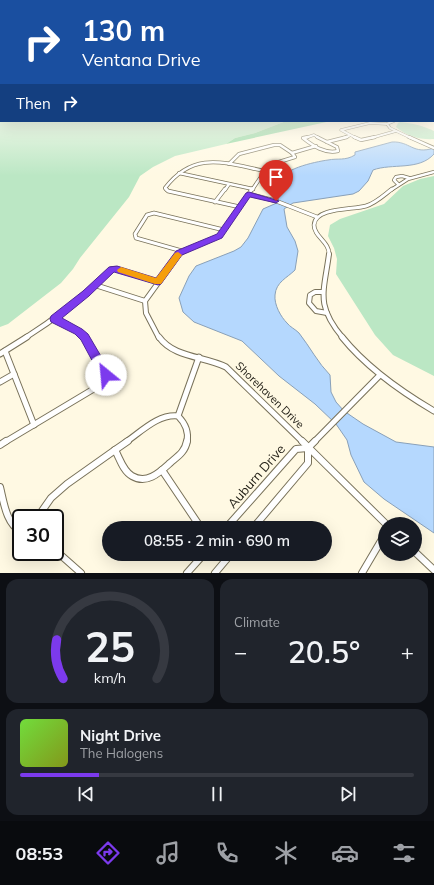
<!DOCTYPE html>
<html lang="en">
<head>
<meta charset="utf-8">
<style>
	body { margin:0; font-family:Mulish,sans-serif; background:#20242c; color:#f1f3f6; height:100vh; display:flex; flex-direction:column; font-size:15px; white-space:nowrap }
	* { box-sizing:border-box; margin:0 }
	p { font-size:13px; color:#9ea1a6 }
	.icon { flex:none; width:22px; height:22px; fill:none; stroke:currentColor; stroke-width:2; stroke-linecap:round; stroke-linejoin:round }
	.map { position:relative; height:573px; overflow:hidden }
	.sheet { display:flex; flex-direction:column; gap:6px; padding:6px; background:#0d0f14; flex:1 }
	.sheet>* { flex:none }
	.top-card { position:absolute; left:0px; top:0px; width:434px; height:122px; box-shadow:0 4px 16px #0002; background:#1a4fa0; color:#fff; overflow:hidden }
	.controls { position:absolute; left:378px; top:517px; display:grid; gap:8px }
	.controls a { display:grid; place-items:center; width:44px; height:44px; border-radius:50%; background:#171b24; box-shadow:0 4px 16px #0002; font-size:20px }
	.speed { position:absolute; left:12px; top:509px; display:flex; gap:8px; font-size:20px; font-weight:700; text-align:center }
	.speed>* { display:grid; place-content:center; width:52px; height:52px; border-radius:50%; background:#171b24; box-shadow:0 4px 16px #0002; line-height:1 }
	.speed .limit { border:2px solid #111; border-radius:6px; background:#fff; color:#111 }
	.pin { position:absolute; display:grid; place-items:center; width:34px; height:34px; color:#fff; margin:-41px -17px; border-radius:50% 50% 50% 0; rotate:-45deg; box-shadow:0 0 4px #0007 }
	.pin .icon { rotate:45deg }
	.me { position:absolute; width:44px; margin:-22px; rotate:332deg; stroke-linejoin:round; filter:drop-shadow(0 0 3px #0008) }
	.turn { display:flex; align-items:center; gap:14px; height:84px; padding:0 16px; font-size:18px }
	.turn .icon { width:52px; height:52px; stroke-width:2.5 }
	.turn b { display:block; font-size:28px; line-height:34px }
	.then { display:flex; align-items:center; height:38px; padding:0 16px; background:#0003; gap:8px; font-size:15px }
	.big { font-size:30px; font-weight:600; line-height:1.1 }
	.sheet .widget { flex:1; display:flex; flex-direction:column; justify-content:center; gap:6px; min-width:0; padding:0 14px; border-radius:12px; background:#20242c }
	.sheet .dial { align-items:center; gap:0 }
	.dial svg { height:104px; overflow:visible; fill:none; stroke:#363941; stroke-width:7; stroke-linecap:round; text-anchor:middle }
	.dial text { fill:#f1f3f6; stroke:none }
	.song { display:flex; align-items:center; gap:12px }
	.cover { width:48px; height:48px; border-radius:6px; background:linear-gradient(135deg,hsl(100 70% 55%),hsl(70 70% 35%)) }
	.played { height:4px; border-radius:2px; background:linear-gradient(90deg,#7c3aed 20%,#363941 20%) }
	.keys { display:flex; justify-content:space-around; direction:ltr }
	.heat { display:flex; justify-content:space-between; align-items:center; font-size:22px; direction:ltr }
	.sheet .tiles { flex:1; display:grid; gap:6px; grid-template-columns:1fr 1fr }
	.widget:last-child { grid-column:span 2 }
	.trip { position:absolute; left:102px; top:521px; width:230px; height:40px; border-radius:20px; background:#171b24; box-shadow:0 4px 16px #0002; font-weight:600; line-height:40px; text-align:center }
	.tab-bar { display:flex; height:64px; justify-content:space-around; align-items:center; background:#090b0e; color:#9ea1a6 }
	.tab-bar .icon { width:28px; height:28px }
	.tab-bar .on { color:#7c3aed }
	.tab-bar b { font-size:18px; color:#f1f3f6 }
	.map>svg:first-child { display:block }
</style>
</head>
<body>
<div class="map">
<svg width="434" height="573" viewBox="0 0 434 573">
	<rect width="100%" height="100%" fill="#fff9e3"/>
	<g fill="#bbe7c4">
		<polygon points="0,96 1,121 286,121 255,133 235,138 226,144 175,156 153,167 140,176 129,197 80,258 73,269 61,283 8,324 0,327"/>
		<path d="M 400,122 C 412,123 424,126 434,131 L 434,139 C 421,140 406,136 396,127 L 398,123 Z"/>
		<polygon points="434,176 434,376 393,355 375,335 336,274 337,259 334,248 328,236 330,225 340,219 384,204 403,186 420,179"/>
	</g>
	<polygon fill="#8bd59d" points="286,121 331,121 226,144 235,138 255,133"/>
	<path fill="#b5d8fe" stroke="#89a0b8" d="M 392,142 C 410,141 413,155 434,148 L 434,154 C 419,171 392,163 373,170 L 368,181 L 359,191 L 353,194 L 293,203 L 284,209 L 287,227 L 295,241 L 298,251 L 295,270 C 287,278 276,282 275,295 C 274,305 281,317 287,323 C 290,327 295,329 299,333 C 310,347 318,363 330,375 L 331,392 L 336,402 L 344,411 L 363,424 L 396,442 L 434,447 L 434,533 L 384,499 L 364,482 L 351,455 L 347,440 L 336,424 L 315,404 L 279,376 L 242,341 L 194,322 L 183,312 L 179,298 L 189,276 L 196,266 L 234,251 L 241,247 L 248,238 L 263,209 L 279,202 C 278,196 274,191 276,184 C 281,169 314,162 328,160 C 338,158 345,161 355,155 L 355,152 Z"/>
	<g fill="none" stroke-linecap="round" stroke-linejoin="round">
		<defs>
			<g id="street-far5">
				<polyline points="394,121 387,124 390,128 411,138"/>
				<polyline points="305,138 314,135 319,138"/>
				<polyline points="343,138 349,136"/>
				<polyline points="356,138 341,130 370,123 387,124"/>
				<polyline points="371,138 396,131"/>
			</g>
			<g id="street-far4">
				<path d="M 308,137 L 303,138 C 313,146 325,154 338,151 L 337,147 L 327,142"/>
				<polyline points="317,137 327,142"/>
				<polyline points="354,137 361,140 375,137"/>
				<polyline points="409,137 434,148"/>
				<polyline points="327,142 347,137"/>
				<polyline points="292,153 316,146"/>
				<polyline points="229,164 239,154 274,145 280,145 292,153"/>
				<polyline points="179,173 253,189"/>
				<polyline points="398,184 394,180 396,177 402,176 409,178"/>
				<path d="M 167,190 L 165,188 C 194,150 225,163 265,171"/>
				<polyline points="225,190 229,184"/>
				<polyline points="252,190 269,165 295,157 292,153"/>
				<polyline points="391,190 408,179 434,172"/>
			</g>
			<g id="street-far3">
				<polyline points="166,189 168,191 240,207"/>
				<polyline points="251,189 253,189"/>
				<polyline points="249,194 276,201 317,217"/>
				<polyline points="215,202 225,189"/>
				<polyline points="182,251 136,238 135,234 147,215 154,213 224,230"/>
				<polyline points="178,255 187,250 219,236 252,189"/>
				<path d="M 329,255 C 330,242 314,237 314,225 C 315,207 354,210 366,206 C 376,203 384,195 392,189"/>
			</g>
			<g id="street-far2">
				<path d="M 329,254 C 324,292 315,305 343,338"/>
				<polyline points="95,285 145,301"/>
				<polyline points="323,292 315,292 310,295 309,303 316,311 327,313"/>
				<polyline points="55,319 79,332 86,338"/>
				<path d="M 25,338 C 57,318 85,295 112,269 L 117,269 L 158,282"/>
				<polyline points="159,338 146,313 145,301 179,254"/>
			</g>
			<g id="street-far1">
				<path d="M 159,337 C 174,358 204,356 226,367 L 303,442"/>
				<path d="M 342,337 C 367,368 400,391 434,411"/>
				<polyline points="5,351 34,425"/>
				<polyline points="0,354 27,337"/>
				<polyline points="0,382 14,374"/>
				<polyline points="178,416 199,357"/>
				<polyline points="5,442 102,384 106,378 106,373 85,337"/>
				<path d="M 126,442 C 142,431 158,414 178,416 C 185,423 189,432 187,442"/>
				<polyline points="314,442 380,375"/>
			</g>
			<g id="street">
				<polyline points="302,441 386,524"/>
				<polyline points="0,445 6,441"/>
				<path d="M 115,450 C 120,459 123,471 132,476 C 147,485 160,472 170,463 C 178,456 185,452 187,441"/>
				<polyline points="115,450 128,441"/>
				<polyline points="162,470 201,528"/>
				<path d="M 0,487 C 4,503 6,523 21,532"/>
				<polyline points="37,518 51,498 67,484 115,450"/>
				<polyline points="226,528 296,449 308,448"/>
				<polyline points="253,528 308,463 308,448 315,441"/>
				<polyline points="55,550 81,573"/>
				<polyline points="415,552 434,570"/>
				<polyline points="187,573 204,554"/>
				<polyline points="215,573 231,554"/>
				<polyline points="362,573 385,534"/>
			</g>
		</defs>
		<use href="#street-far5" stroke="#79725a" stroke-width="3"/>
		<use href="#street-far4" stroke="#79725a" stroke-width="4"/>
		<use href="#street-far3" stroke="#79725a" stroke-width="4.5"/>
		<use href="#street-far2" stroke="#79725a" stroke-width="6"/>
		<use href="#street-far1" stroke="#79725a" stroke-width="7"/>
		<use href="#street" stroke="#79725a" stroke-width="8"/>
		<use href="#street-far5" stroke="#fff" stroke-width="2"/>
		<use href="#street-far4" stroke="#fff" stroke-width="2.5"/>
		<use href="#street-far3" stroke="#fff" stroke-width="3"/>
		<use href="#street-far2" stroke="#fff" stroke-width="4"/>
		<use href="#street-far1" stroke="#fff" stroke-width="5"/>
		<use href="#street" stroke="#fff" stroke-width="6"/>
	</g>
	<linearGradient id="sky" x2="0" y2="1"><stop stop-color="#93c2f1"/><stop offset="0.55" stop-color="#fffcf2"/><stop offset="1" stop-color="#fffcf2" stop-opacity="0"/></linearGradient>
	<rect width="434" height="176" fill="url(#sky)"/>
	<polygon fill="#7c3aed" stroke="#51269a" points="249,192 279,201 276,203 250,197 222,238 182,255 161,284 158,285 114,272 89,296 62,318 82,329 88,334 112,375 110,379 106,381 102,379 81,340 75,334 51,322 50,319 51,316 83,291 109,267 117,266 156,278 176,251 217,234 246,193"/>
	<polygon fill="#f59e0b" points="178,252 182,255 161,284 155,284 118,272 117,270 121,267 156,278 175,253"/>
	<g text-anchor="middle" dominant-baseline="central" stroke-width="3" stroke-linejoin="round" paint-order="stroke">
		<g font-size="11" fill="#211e15" stroke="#fff9e3">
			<text transform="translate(270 395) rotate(44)">Shorehaven Drive</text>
		</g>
		<g font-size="13" fill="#211e15" stroke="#fff9e3">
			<text transform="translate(256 476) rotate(-49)">Auburn Drive</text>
		</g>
	</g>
</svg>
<div class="controls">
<a><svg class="icon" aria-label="layers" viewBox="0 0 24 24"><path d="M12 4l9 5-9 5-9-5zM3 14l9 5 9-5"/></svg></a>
</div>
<div class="speed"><div class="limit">30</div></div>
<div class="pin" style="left:276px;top:201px;background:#d93025"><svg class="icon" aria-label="arrive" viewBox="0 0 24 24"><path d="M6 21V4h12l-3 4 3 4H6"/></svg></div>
<svg class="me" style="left:106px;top:375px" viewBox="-20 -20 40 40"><circle r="19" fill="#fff"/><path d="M0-13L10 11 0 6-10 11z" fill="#7c3aed"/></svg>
<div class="trip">08:55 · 2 min · 690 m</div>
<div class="top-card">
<div class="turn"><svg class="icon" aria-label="right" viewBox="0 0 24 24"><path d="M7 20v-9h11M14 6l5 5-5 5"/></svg><div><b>130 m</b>Ventana Drive</div></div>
<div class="then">Then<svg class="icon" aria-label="right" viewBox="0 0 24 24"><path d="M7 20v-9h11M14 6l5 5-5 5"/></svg></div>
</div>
</div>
<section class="sheet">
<div class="tiles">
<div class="widget dial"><svg viewBox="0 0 100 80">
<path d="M14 69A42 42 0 1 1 86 69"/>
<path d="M14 69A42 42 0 0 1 9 39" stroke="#7c3aed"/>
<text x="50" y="56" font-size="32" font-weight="700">25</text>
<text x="50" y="72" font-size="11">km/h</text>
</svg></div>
<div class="widget"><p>Climate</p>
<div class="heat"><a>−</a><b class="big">20.5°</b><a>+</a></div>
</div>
<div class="widget">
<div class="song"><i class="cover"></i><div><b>Night Drive</b><p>The Halogens</p></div></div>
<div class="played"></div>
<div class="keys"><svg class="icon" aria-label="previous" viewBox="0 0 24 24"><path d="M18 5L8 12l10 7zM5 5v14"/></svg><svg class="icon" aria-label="pause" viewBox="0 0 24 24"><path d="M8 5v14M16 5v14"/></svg><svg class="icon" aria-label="next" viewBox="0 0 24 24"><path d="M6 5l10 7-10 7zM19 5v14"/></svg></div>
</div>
</div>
</section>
<nav class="tab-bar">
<b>08:53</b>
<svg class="icon on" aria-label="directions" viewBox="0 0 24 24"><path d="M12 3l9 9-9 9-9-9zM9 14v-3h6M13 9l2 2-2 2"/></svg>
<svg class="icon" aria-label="music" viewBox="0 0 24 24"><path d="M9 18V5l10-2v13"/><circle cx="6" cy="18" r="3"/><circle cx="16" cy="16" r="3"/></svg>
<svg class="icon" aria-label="phone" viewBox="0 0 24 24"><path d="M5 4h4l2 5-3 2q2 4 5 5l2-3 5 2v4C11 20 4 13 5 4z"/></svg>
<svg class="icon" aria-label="climate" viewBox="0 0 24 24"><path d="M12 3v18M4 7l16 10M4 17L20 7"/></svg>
<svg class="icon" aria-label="car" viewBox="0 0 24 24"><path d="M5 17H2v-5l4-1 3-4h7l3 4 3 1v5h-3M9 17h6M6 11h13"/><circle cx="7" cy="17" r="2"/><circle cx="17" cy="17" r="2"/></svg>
<svg class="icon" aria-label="filters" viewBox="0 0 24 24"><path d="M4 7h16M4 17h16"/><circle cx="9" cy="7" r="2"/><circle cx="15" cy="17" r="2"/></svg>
</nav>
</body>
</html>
